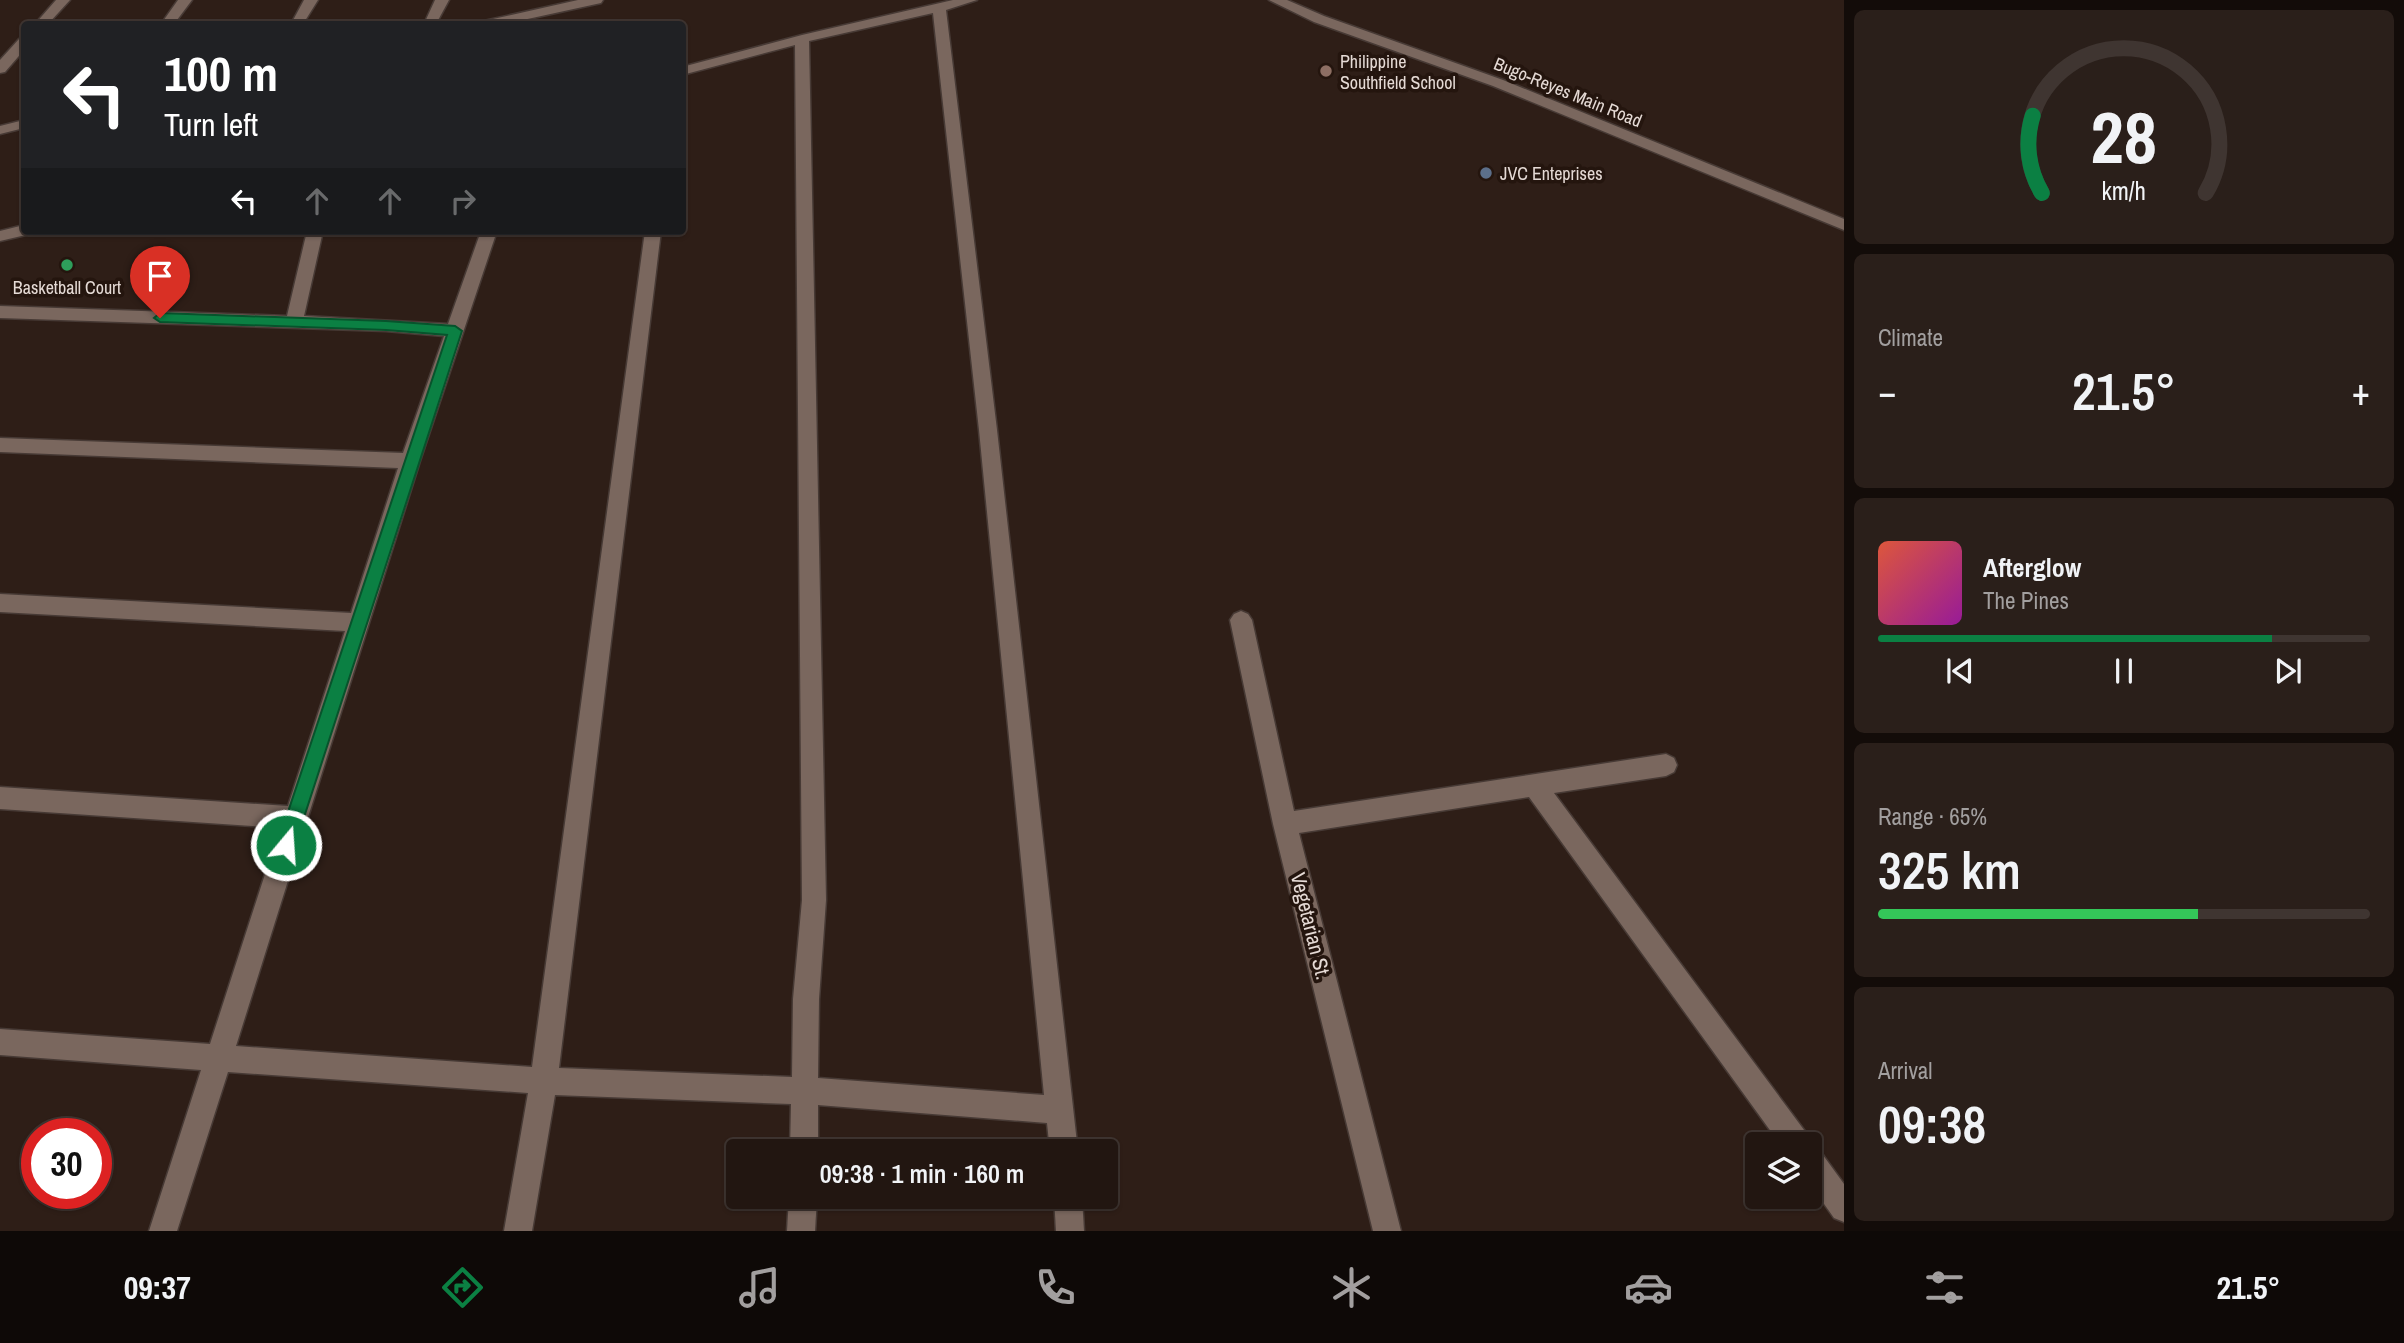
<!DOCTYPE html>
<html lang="en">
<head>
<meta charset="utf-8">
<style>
	body { margin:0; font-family:"Archivo Narrow",sans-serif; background:#2a1f1a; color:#f1f3f6; height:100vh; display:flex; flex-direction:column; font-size:26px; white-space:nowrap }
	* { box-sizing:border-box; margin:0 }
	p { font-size:23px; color:#a29f9f }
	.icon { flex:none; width:38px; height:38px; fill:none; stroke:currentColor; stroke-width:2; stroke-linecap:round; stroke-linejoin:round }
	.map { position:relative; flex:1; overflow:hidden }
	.panel { display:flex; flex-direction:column; gap:10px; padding:10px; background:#130c09; width:560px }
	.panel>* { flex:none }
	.top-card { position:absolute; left:21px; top:21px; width:665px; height:214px; border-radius:7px; box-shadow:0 2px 5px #0004,0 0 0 2px #3f3531; background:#202124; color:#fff; overflow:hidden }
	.tools { position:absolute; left:1745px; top:1132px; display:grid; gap:14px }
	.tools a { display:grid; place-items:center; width:77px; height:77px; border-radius:7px; background:#221611; box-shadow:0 2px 5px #0004,0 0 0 2px #3f3531; font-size:35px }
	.speed { position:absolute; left:21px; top:1118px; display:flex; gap:14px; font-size:35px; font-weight:700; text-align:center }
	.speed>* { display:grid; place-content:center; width:91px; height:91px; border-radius:50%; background:#221611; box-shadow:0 2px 5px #0004,0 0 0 2px #3f3531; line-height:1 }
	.speed .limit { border:10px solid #d22; background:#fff; color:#111 }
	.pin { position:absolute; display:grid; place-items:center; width:60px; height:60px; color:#fff; margin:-72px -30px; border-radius:50% 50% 50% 0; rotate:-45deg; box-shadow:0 0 7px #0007 }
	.pin .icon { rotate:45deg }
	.me { position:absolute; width:77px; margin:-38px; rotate:18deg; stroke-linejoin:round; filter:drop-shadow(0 0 5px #0008) }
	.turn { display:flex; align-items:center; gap:24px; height:147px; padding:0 28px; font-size:32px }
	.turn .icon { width:91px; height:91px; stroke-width:2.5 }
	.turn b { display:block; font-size:49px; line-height:60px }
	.lanes { display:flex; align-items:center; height:66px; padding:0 28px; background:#0003; justify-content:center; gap:35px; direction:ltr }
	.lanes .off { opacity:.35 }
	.big { font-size:52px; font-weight:600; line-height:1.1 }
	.panel .tile { flex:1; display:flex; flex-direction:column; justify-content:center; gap:10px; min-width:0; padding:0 24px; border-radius:10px; background:#2a1f1a }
	.panel .dial { align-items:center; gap:0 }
	.dial svg { height:182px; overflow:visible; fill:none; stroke:#3f3531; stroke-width:7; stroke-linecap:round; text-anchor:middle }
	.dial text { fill:#f1f3f6; stroke:none }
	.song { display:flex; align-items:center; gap:21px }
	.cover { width:84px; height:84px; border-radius:10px; background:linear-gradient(135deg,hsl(10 70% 55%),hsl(300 70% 35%)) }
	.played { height:7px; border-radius:4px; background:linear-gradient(90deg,#0b8043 80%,#3f3531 80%) }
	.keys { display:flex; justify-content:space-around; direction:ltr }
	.heat { display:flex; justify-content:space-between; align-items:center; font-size:38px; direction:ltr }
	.charge { height:10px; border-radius:5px; background:linear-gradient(90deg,#34c759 65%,#3f3531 0) }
	.trip { position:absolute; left:726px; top:1139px; width:392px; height:70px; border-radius:7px; background:#221611; box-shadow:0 2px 5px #0004,0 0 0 2px #3f3531; font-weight:600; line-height:70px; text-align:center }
	.tab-bar { display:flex; height:112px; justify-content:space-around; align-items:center; background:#0e0907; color:#a29f9f }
	.tab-bar .icon { width:49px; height:49px }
	.tab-bar .selected { color:#0b8043 }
	.tab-bar b { font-size:32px; color:#f1f3f6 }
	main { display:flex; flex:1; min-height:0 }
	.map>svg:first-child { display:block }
</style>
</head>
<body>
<main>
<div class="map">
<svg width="1844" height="1231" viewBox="0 0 1844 1231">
	<rect width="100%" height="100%" fill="#2e1e17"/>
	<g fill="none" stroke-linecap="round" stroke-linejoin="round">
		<defs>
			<g id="street">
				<polygon points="56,0 70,0 48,24 35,24"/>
				<polygon points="178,0 192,0 174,24 161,24"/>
				<polygon points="304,0 318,0 303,24 291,24"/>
				<polygon points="435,0 449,0 436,24 424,24"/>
				<polygon points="578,0 603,0 601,3 505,24 482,24 484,21"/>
				<path d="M 953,0 L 977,0 L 946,10 L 997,430 L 1078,1152 L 1050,1152 L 1047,1123 L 818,1105 L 818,1152 L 790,1152 L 791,1104 L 555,1095 L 532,1231 L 504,1231 L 528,1093 L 228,1072 L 177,1231 L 149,1231 L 201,1070 L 0,1055 L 0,1029 L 210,1044 L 280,828 L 0,809 L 0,787 L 288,806 L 345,631 L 0,612 L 0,594 L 351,613 L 398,468 L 0,452 L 0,438 L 403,453 L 444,336 L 386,331 L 0,318 L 0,306 L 287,316 L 307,231 L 323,231 L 304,316 L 448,324 L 481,231 L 497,231 L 420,461 L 236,1046 L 532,1067 L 645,231 L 661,231 L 559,1068 L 792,1077 L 793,999 L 802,900 L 795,45 L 682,75 L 682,67 L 802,35 ZM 933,13 L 979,430 L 1044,1095 L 818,1078 L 819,999 L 826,900 L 809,41 Z"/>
				<polygon points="24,38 24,50 5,72 0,73 0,60 19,39"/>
				<polygon points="24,120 24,128 0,134 0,126"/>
				<polygon points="24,225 24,231 31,231 30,234 0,241 0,231"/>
				<polygon points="1241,611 1248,614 1252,620 1294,811 1666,754 1674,758 1677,765 1674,772 1666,776 1554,793 1807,1134 1811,1144 1810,1147 1820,1151 1844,1184 1844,1222 1834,1218 1810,1184 1810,1144 1780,1144 1529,797 1299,833 1401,1231 1373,1231 1273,824 1230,620 1234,614"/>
				<polygon points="789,1197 817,1197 815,1231 787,1231"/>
				<polygon points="1054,1197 1082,1197 1084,1231 1056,1231"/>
			</g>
			<polygon id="secondary" points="1269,0 1287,0 1324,16 1503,80 1844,219 1844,230 1493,86 1314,22"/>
		</defs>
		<use href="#street" stroke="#473a35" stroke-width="3"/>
		<use href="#secondary" stroke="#473a35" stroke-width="3"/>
		<use href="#street" fill="#7a675e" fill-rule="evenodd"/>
		<use href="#secondary" fill="#7a675e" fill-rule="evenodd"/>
	</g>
	<polygon fill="#0b8043" stroke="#07532c" stroke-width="2" points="160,313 386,321 455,326 462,331 295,845 293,851 286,854 280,851 277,845 447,335 386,330 160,322 154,318"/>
	<circle fill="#8d6e63" stroke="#24150e" stroke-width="2.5" cx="1326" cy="71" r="7"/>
	<circle fill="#5c6f8a" stroke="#24150e" stroke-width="2.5" cx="1486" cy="173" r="7"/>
	<circle fill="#2e9e5b" stroke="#24150e" stroke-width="2.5" cx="67" cy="265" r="7"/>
	<g text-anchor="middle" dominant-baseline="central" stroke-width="7" stroke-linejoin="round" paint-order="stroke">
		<g font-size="18" fill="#e5dad5" stroke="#24150e" text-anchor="start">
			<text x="1340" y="61">Philippine<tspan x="1340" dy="21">Southfield School</tspan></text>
			<text x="1500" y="173">JVC Enteprises</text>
			<text x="67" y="287" text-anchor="middle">Basketball Court</text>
		</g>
		<g font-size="18" fill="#e5dad5" stroke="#24150e">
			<text transform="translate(1568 92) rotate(22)">Bugo-Reyes Main Road</text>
		</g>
		<g font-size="21" fill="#e5dad5" stroke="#24150e">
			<text transform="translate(1311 926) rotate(76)">Vegetarian St.</text>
		</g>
	</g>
</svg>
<div class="tools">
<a><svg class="icon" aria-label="layers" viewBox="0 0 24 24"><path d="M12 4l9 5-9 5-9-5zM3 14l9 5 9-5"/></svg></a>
</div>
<div class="speed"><div class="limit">30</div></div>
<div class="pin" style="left:160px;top:318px;background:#d93025"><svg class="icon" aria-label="arrive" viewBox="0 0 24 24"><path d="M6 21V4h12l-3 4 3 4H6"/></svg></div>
<svg class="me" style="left:286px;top:845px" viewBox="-20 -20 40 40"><circle r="17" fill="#0b8043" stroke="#fff" stroke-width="3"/><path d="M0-11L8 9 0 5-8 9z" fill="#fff"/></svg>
<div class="trip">09:38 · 1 min · 160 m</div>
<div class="top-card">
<div class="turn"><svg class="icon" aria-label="left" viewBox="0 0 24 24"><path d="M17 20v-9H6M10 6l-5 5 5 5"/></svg><div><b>100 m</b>Turn left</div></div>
<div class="lanes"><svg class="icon" aria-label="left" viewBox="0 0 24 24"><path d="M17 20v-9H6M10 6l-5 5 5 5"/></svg><svg class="icon off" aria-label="ahead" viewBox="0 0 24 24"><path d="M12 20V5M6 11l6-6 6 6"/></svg><svg class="icon off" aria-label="ahead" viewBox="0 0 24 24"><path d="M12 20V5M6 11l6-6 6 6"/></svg><svg class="icon off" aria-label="right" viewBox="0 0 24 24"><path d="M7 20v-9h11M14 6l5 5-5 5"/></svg></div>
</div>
</div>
<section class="panel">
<div class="tile dial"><svg viewBox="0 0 100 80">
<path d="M14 69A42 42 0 1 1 86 69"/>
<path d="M14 69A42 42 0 0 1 10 35" stroke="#0b8043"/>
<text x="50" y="56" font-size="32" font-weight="700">28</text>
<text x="50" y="72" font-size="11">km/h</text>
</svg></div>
<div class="tile"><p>Climate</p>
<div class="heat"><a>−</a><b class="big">21.5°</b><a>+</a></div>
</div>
<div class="tile">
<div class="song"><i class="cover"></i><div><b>Afterglow</b><p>The Pines</p></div></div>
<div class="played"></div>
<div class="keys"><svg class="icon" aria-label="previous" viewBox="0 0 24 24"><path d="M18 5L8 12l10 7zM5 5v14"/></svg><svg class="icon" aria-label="pause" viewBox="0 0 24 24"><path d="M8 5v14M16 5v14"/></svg><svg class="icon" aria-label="next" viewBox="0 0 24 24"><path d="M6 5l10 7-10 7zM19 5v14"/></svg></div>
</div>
<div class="tile"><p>Range · 65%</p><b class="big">325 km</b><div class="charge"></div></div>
<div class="tile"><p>Arrival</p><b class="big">09:38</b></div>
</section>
</main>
<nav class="tab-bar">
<b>09:37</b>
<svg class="icon selected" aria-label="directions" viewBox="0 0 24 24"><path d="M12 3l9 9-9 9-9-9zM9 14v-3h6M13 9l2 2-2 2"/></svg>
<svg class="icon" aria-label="music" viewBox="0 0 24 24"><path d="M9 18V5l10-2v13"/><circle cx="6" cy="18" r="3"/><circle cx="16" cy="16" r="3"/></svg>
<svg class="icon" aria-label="phone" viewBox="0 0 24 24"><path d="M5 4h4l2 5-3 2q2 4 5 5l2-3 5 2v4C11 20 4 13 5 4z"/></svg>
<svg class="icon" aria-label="climate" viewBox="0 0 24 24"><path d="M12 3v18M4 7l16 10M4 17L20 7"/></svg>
<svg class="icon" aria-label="car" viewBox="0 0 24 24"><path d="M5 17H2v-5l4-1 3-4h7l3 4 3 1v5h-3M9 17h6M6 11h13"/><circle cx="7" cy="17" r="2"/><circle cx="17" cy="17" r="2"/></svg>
<svg class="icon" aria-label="filters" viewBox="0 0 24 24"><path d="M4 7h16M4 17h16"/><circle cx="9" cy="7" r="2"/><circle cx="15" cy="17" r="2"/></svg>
<b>21.5°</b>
</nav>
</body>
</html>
